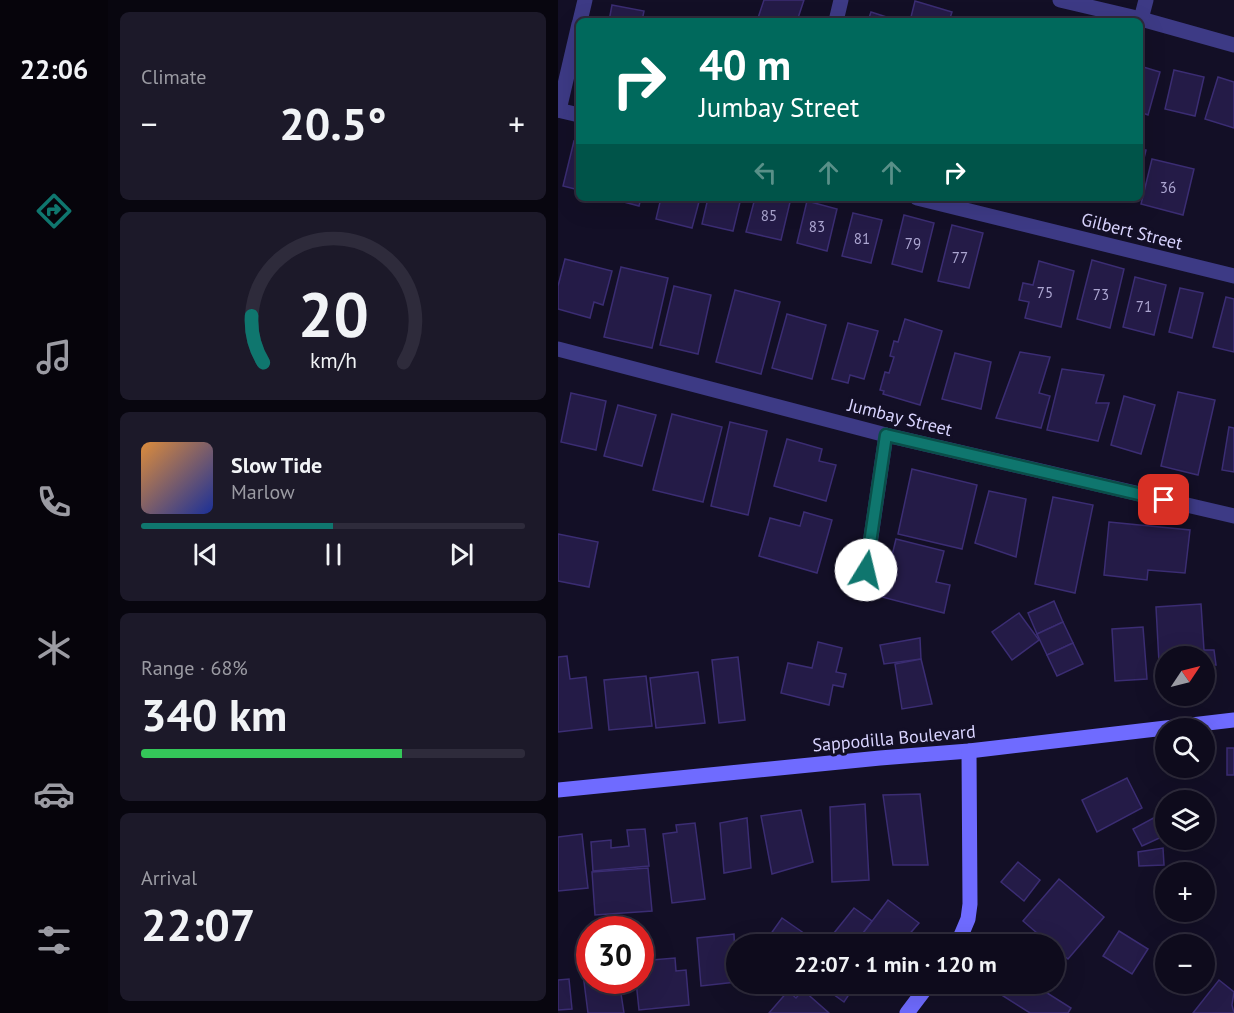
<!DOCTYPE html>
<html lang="en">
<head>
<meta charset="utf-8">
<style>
	body { margin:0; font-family:"PT Sans",sans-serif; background:#1c1929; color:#f1f3f6; height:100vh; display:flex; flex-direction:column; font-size:22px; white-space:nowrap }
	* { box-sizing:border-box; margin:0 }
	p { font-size:20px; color:#9b9ba3 }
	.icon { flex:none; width:33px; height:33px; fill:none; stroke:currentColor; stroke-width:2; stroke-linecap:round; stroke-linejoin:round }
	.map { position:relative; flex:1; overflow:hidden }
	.drawer { display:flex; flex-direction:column; gap:12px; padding:12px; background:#08060f; width:450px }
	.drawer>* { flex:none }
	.guide { position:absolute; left:18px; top:18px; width:567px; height:183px; border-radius:9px; box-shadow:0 6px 24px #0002,0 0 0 2px #2e2b3b; background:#00695c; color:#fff; overflow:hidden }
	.needle { width:39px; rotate:55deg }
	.fabs { position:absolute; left:597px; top:646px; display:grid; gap:12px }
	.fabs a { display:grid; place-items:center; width:60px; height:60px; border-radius:50%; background:#0e0b1c; box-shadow:0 6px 24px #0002,0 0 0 2px #2e2b3b; font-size:30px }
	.speed { position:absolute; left:18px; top:916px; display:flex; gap:12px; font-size:30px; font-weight:700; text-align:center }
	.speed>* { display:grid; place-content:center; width:78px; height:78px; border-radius:50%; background:#0e0b1c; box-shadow:0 6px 24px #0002,0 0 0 2px #2e2b3b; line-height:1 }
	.speed .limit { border:9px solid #d22; background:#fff; color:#111 }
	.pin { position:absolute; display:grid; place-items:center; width:51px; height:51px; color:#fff; margin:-26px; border-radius:12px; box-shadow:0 3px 9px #0006 }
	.me { position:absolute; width:66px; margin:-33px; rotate:9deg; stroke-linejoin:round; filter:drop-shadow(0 0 4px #0008) }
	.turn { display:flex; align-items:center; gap:21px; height:126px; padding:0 24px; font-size:27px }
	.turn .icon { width:78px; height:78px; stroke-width:2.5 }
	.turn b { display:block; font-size:42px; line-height:51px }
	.lanes { display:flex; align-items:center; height:57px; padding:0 24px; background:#0003; justify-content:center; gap:30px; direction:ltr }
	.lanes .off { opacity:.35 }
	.big { font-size:45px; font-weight:700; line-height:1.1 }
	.drawer .widget { flex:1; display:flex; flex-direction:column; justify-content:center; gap:9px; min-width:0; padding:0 21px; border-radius:9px; background:#1c1929 }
	.drawer .dial { align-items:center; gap:0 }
	.dial svg { height:156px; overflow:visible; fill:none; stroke:#2e2b3b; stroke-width:7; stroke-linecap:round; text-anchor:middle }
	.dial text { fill:#f1f3f6; stroke:none }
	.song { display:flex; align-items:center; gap:18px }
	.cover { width:72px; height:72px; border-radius:9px; background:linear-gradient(135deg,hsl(30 70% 55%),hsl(230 70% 35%)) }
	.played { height:6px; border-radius:3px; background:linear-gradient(90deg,#0f766e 50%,#2e2b3b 50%) }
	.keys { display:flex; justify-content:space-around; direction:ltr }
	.heat { display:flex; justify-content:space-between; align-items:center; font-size:33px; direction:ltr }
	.charge { height:9px; border-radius:4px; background:linear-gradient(90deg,#34c759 68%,#2e2b3b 0) }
	.trip { position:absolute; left:168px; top:934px; width:339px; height:60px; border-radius:30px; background:#0e0b1c; box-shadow:0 6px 24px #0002,0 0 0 2px #2e2b3b; font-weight:700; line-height:60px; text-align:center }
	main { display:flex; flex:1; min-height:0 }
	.dock { display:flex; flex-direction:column; width:108px; justify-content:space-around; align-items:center; background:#06040b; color:#9b9ba3 }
	.dock .icon { width:42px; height:42px }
	.dock .selected { color:#0f766e }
	.dock b { font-size:27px; color:#f1f3f6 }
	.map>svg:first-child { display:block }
</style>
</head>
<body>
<main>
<nav class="dock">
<b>22:06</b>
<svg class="icon selected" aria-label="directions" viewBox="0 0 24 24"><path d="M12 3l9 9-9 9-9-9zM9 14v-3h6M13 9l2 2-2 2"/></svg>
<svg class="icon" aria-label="music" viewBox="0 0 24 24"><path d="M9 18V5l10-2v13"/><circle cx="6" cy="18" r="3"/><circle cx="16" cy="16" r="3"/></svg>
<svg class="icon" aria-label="phone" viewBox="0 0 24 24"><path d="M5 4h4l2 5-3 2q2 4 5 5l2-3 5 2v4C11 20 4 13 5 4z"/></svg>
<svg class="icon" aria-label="climate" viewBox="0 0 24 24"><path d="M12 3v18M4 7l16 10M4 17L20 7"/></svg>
<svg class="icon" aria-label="car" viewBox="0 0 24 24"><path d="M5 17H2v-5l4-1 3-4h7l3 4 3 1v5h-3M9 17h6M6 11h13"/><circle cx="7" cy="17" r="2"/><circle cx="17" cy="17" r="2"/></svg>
<svg class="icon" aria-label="filters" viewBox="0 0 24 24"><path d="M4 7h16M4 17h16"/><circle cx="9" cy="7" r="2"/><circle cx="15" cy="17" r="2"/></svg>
</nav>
<section class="drawer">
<div class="widget"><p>Climate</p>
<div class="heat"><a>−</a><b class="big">20.5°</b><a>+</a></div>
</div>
<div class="widget dial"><svg viewBox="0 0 100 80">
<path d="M14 69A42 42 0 1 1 86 69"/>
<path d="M14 69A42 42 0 0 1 8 45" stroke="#0f766e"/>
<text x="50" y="56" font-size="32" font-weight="700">20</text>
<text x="50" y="72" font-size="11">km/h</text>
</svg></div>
<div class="widget">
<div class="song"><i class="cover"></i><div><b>Slow Tide</b><p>Marlow</p></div></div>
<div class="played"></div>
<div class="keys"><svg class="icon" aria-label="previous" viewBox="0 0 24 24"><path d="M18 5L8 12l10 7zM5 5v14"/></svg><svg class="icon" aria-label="pause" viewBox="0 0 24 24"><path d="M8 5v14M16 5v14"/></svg><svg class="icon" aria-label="next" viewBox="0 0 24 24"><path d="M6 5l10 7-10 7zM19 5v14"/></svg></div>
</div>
<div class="widget"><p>Range · 68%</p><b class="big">340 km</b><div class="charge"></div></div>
<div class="widget"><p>Arrival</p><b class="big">22:07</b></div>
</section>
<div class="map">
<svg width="676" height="1013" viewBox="0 0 676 1013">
	<rect width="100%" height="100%" fill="#130f26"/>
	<g fill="#241b47" stroke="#3b2d73" stroke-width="1.5">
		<polygon points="206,0 246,0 239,21 199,21"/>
		<polygon points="357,1 394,12 391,21 352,21"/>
		<polygon points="54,5 86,11 84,21 51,21"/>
		<polygon points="313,12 341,21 310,21"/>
		<polygon points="582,66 602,72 590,115 582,112"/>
		<polygon points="616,70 646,77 637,116 607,109"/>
		<polygon points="660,77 676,82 676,128 647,119"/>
		<polygon points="16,141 21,142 21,190 5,186"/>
		<polygon points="582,149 588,150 582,175"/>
		<polygon points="594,159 636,169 625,215 583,204"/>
		<polygon points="51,198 83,198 81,206"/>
		<polygon points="103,198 142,198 134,228 98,219"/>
		<polygon points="150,198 183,198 175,231 144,224"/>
		<polygon points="197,198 233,198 223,240 188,232"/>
		<polygon points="249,201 279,209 269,251 239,243"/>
		<polygon points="295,213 324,220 313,263 284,256"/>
		<polygon points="346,215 376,223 364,272 334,264"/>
		<polygon points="394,225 425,233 411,288 380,281"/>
		<polygon points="7,259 54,271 45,305 36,302 32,318 0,309 0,286"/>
		<polygon points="534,260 566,269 552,328 519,319"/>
		<polygon points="481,261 516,271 503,327 467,318 471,302 461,300 465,283 475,285"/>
		<polygon points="63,267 110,278 94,348 46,337"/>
		<polygon points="577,277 608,285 596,335 565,327"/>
		<polygon points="116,286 153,295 140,354 102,345"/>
		<polygon points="622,288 645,293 634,338 611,332"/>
		<polygon points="177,290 222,302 203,374 158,362"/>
		<polygon points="668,297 676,299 676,352 655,347"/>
		<polygon points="229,314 268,325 254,379 214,368"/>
		<polygon points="347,319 384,331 362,405 325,394 326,391 322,390 327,372 331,373 336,357 332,356 336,341 340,342"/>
		<polygon points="290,323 320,331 306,379 292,375 290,383 274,379"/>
		<polygon points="462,352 492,357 481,393 492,396 483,428 438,418"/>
		<polygon points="397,353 433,362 423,409 384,399"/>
		<polygon points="504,369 546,375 538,403 551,403 540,441 489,430"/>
		<polygon points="620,392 657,400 640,475 603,466"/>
		<polygon points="13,393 48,401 38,450 3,442"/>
		<polygon points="566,396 597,405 583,454 553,445"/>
		<polygon points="60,405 98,415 84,466 46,456"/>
		<polygon points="114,414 164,427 145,502 95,490"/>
		<polygon points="172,422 209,431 190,515 153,506"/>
		<polygon points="671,427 676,428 676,472 664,470"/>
		<polygon points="229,439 264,449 261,461 278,465 268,501 216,486"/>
		<polygon points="354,469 419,485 404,549 340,534"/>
		<polygon points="431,491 468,499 458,557 417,543"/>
		<polygon points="495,497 535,505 517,593 477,584"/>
		<polygon points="246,512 274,520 259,573 201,556 212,518 242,526"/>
		<polygon points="551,522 632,530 627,573 590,570 589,580 546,575"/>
		<polygon points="0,534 40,542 31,587 0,581"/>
		<polygon points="338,539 386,551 378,582 392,585 386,613 324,597"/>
		<polygon points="496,601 505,622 479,634 470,613"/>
		<polygon points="643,604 646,650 656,650 658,665 646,665 646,657 608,657 608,681 602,681 598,607"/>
		<polygon points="461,613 481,640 454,660 434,632"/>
		<polygon points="505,622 515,643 489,655 479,634"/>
		<polygon points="585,627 589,679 557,681 554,629"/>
		<polygon points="362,638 363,659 326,664 322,645"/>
		<polygon points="260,642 284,648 278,672 288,674 285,687 275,685 271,705 223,693 230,663 254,668"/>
		<polygon points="515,643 525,664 499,676 489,655"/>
		<polygon points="9,656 12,679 28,677 34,728 0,732 0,657"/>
		<polygon points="180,657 187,720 161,723 154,660"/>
		<polygon points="363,659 374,704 344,709 337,664"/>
		<polygon points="140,672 147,723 98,728 92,678"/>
		<polygon points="88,676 94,726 51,730 46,680"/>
		<rect x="669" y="748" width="7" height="27"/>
		<polygon points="569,778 584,808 539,832 524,800"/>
		<polygon points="362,794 370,865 335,865 325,795"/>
		<polygon points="307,804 311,880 274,882 272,807"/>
		<polygon points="243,810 255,862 214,874 203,816"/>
		<polygon points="601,815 608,827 608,835 584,846 575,829"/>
		<polygon points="189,818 193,868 166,873 162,823"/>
		<polygon points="137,823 147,899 114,903 105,834 119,832 118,825"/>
		<polygon points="87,829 91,866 35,871 33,842 53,840 53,848 71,846 69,830"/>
		<polygon points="24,834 30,888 0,891 0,837"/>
		<polygon points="605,848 606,865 581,866 580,852"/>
		<polygon points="460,862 482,880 466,901 443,882"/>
		<polygon points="90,868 94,911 37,915 34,872"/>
		<polygon points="501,879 546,917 510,959 496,948 496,945 493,945 465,921"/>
		<polygon points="330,900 361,923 342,945 296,945"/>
		<polygon points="296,908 314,921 296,945 291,945 276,933"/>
		<polygon points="224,918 263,945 205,945"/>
		<polygon points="561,931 590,949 574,974 545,956"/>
		<polygon points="176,934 178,982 143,986 139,938"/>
		<polygon points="117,958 118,971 128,970 131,1005 81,1010 78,981 82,981 82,961"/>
		<polygon points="32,973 32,981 61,981 66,1013 30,1013 25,974"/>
		<polygon points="11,979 14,1009 0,1010 0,980"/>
		<polygon points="661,980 676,992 674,1005 676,1013 635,1013"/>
		<polygon points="261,984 298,984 286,1002"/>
		<polygon points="448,984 475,984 513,1008 510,1013 472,1013 442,994"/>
		<polygon points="245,990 271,1013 211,1013 230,991 238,998"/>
	</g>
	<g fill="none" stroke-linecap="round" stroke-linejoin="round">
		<g stroke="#3d3a85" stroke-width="15">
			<polyline points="502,0 583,19 676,45"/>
			<polyline points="583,19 588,0"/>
			<polyline points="22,21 27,0"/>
			<polyline points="278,21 283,0"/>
			<polyline points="0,110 21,115"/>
			<polyline points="1,110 21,24"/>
			<polyline points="359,198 676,276"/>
			<polyline points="0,349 328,435 676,516"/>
			<polyline points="308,571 328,435"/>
		</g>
		<g stroke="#6f6bff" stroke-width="15">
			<polyline points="0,790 322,758 411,751 676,720"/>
			<polyline points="399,945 410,919 412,904 411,751"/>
			<polyline points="349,1013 371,984"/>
		</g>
	</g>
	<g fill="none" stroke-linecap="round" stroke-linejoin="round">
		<defs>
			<polyline id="route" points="308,570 328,435 606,500"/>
		</defs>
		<use href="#route" stroke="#0a4d48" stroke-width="15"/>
		<use href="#route" stroke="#0f766e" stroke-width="10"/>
	</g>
	<g text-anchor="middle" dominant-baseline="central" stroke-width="6" stroke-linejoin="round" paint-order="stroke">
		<g font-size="15" fill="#aca6d1">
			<text x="610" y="187">36</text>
			<text x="211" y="215">85</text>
			<text x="259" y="226">83</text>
			<text x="304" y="238">81</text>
			<text x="355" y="243">79</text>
			<text x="402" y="257">77</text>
			<text x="487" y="292">75</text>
			<text x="543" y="294">73</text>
			<text x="586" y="306">71</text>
		</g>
		<g font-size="18" fill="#d9d4ff" stroke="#130f26">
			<text transform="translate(574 231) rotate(14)">Gilbert Street</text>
			<text transform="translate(342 417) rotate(14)">Jumbay Street</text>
			<text transform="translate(336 738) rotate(-5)">Sappodilla Boulevard</text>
		</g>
	</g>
</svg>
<div class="fabs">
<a><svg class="needle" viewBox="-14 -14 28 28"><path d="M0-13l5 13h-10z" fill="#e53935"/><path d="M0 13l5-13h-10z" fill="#9b9ba3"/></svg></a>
<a><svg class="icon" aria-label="search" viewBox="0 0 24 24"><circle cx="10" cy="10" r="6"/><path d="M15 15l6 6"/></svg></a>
<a><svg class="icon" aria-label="layers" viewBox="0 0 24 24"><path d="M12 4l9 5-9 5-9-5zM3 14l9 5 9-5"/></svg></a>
<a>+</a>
<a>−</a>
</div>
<div class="speed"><div class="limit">30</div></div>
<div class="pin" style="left:606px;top:500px;background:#d93025"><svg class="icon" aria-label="arrive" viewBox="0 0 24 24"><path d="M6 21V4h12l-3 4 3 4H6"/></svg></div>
<svg class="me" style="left:308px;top:570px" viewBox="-20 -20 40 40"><circle r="19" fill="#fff"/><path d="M0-13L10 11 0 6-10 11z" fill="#0f766e"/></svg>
<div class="trip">22:07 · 1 min · 120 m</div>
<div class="guide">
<div class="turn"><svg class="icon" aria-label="right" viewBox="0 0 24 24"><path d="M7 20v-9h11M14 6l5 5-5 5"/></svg><div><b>40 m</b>Jumbay Street</div></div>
<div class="lanes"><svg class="icon off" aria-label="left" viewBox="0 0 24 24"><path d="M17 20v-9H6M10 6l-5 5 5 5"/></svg><svg class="icon off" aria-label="ahead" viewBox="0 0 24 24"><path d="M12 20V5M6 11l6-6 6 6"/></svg><svg class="icon off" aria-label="ahead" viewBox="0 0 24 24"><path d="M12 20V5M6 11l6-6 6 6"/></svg><svg class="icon" aria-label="right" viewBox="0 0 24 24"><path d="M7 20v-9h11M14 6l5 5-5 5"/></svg></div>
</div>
</div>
</main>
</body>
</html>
